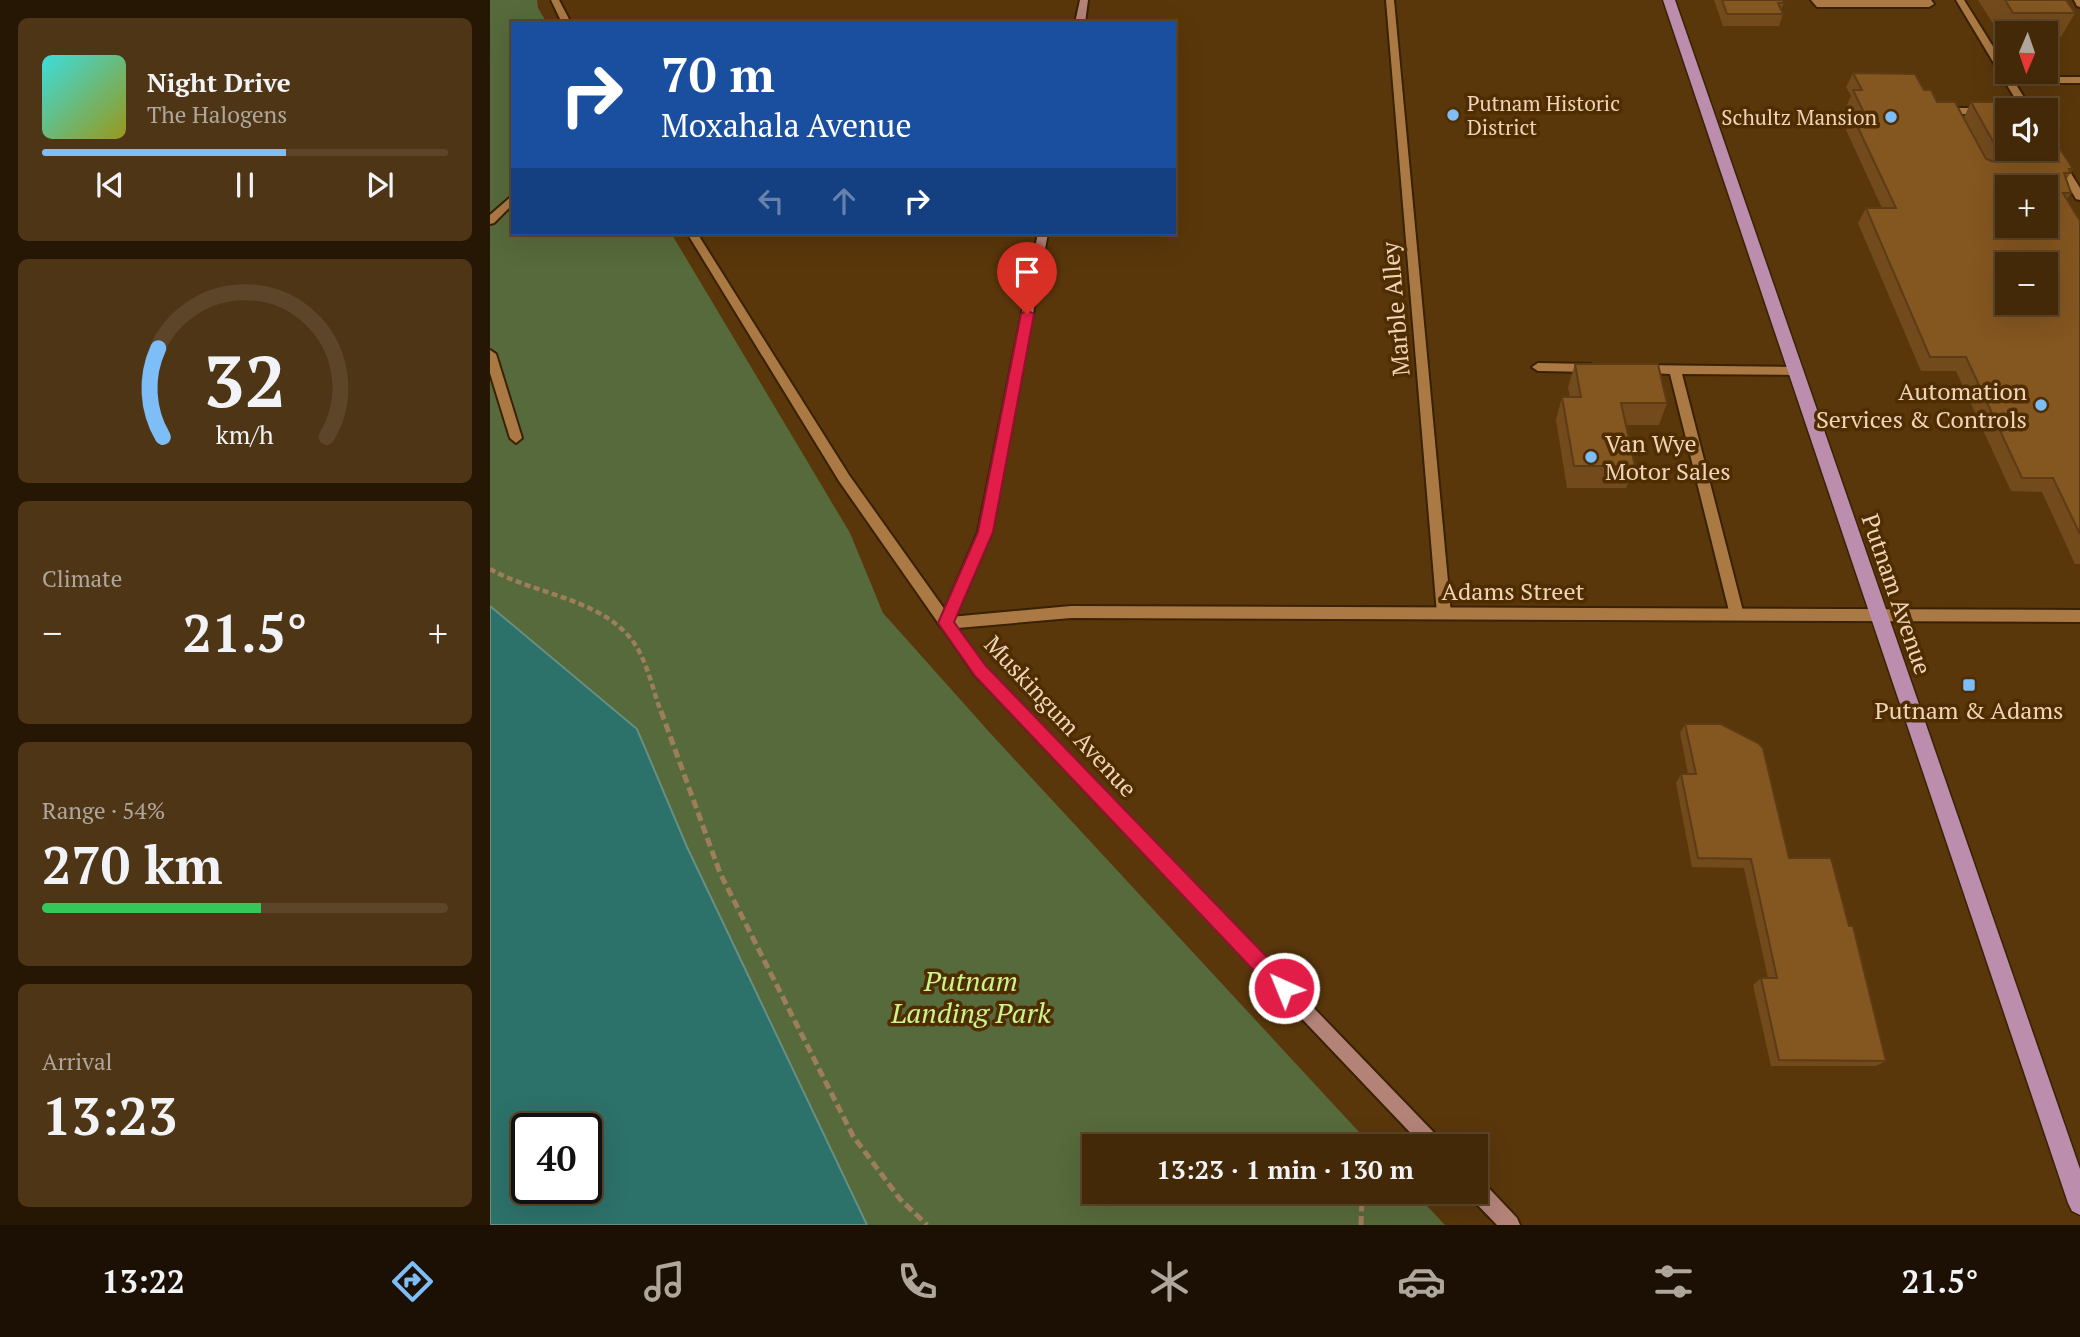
<!DOCTYPE html>
<html lang="en">
<head>
<meta charset="utf-8">
<style>
	body { margin:0; font-family:"PT Serif",serif; background:#4e3516; color:#f1f3f6; height:100vh; display:flex; flex-direction:column; font-size:26px; white-space:nowrap }
	* { box-sizing:border-box; margin:0 }
	p { font-size:23px; color:#afa69c }
	.icon { flex:none; width:38px; height:38px; fill:none; stroke:currentColor; stroke-width:2; stroke-linecap:round; stroke-linejoin:round }
	.map { position:relative; flex:1; overflow:hidden }
	.side { display:flex; flex-direction:column; gap:18px; padding:18px; background:#251704; width:490px }
	.side>* { flex:none }
	.hud { position:absolute; left:21px; top:21px; width:665px; height:214px; border-radius:0px; box-shadow:0 7px 28px #0002,0 0 0 2px #5c4529; background:#1a4fa0; color:#fff; overflow:hidden }
	.needle { width:46px; rotate:182deg }
	.controls { position:absolute; left:1505px; top:21px; display:grid; gap:14px }
	.controls a { display:grid; place-items:center; width:63px; height:63px; border-radius:0px; background:#442908; box-shadow:0 7px 28px #0002,0 0 0 2px #5c4529; font-size:35px }
	.speed { position:absolute; left:21px; top:1113px; display:flex; gap:14px; font-size:35px; font-weight:700; text-align:center }
	.speed>* { display:grid; place-content:center; width:91px; height:91px; border-radius:50%; background:#442908; box-shadow:0 7px 28px #0002,0 0 0 2px #5c4529; line-height:1 }
	.speed .limit { border:4px solid #111; border-radius:10px; background:#fff; color:#111 }
	.pin { position:absolute; display:grid; place-items:center; width:60px; height:60px; color:#fff; margin:-72px -30px; border-radius:50% 50% 50% 0; rotate:-45deg; box-shadow:0 0 7px #0007 }
	.pin .icon { rotate:45deg }
	.me { position:absolute; width:77px; margin:-38px; rotate:316deg; stroke-linejoin:round; filter:drop-shadow(0 0 5px #0008) }
	.turn { display:flex; align-items:center; gap:24px; height:147px; padding:0 35px; font-size:32px }
	.turn .icon { width:91px; height:91px; stroke-width:2.5 }
	.turn b { display:block; font-size:49px; line-height:60px }
	.lanes { display:flex; align-items:center; height:66px; padding:0 35px; background:#0003; justify-content:center; gap:35px; direction:ltr }
	.lanes .off { opacity:.35 }
	.big { font-size:52px; font-weight:700; line-height:1.1 }
	.side .widget { flex:1; display:flex; flex-direction:column; justify-content:center; gap:10px; min-width:0; padding:0 24px; border-radius:10px; background:#4e3516 }
	.side .dial { align-items:center; gap:0 }
	.dial svg { height:182px; overflow:visible; fill:none; stroke:#5c4529; stroke-width:7; stroke-linecap:round; text-anchor:middle }
	.dial text { fill:#f1f3f6; stroke:none }
	.song { display:flex; align-items:center; gap:21px }
	.cover { width:84px; height:84px; border-radius:10px; background:linear-gradient(135deg,hsl(180 70% 55%),hsl(60 70% 35%)) }
	.played { height:7px; border-radius:4px; background:linear-gradient(90deg,#7dbef9 60%,#5c4529 60%) }
	.keys { display:flex; justify-content:space-around; direction:ltr }
	.heat { display:flex; justify-content:space-between; align-items:center; font-size:38px; direction:ltr }
	.charge { height:10px; border-radius:5px; background:linear-gradient(90deg,#34c759 54%,#5c4529 0) }
	.trip { position:absolute; left:592px; top:1134px; width:406px; height:70px; border-radius:0px; background:#442908; box-shadow:0 7px 28px #0002,0 0 0 2px #5c4529; font-weight:700; line-height:70px; text-align:center }
	.tabs { display:flex; height:112px; justify-content:space-around; align-items:center; background:#1b1003; color:#afa69c }
	.tabs .icon { width:49px; height:49px }
	.tabs .selected { color:#7dbef9 }
	.tabs b { font-size:32px; color:#f1f3f6 }
	main { display:flex; flex:1; min-height:0 }
	.map>svg:first-child { display:block }
</style>
</head>
<body>
<main>
<section class="side">
<div class="widget">
<div class="song"><i class="cover"></i><div><b>Night Drive</b><p>The Halogens</p></div></div>
<div class="played"></div>
<div class="keys"><svg class="icon" aria-label="previous" viewBox="0 0 24 24"><path d="M18 5L8 12l10 7zM5 5v14"/></svg><svg class="icon" aria-label="pause" viewBox="0 0 24 24"><path d="M8 5v14M16 5v14"/></svg><svg class="icon" aria-label="next" viewBox="0 0 24 24"><path d="M6 5l10 7-10 7zM19 5v14"/></svg></div>
</div>
<div class="widget dial"><svg viewBox="0 0 100 80">
<path d="M14 69A42 42 0 1 1 86 69"/>
<path d="M14 69A42 42 0 0 1 12 30" stroke="#7dbef9"/>
<text x="50" y="56" font-size="32" font-weight="700">32</text>
<text x="50" y="72" font-size="11">km/h</text>
</svg></div>
<div class="widget"><p>Climate</p>
<div class="heat"><a>−</a><b class="big">21.5°</b><a>+</a></div>
</div>
<div class="widget"><p>Range · 54%</p><b class="big">270 km</b><div class="charge"></div></div>
<div class="widget"><p>Arrival</p><b class="big">13:23</b></div>
</section>
<div class="map">
<svg width="1590" height="1225" viewBox="0 0 1590 1225">
	<rect width="100%" height="100%" fill="#5a370b"/>
	<polygon fill="#576a3b" points="0,0 47,0 48,8 57,23 23,23 23,233 181,233 360,533 393,613 501,734 882,1146 604,1146 604,1192 924,1192 955,1225 377,1225 197,847 147,729 0,606"/>
	<path fill="#2d716b" stroke="#678f83" stroke-width="2" fill-rule="evenodd" d="M 0,606 L 147,729 L 197,847 L 377,1225 L 0,1225 ZM 37,1129 L 96,1129 L 96,1188 L 37,1188 Z"/>
	<g fill="none" stroke-linecap="round" stroke-linejoin="round">
		<defs>
			<g id="lane">
				<polygon points="896,0 904,0 961,614 959,618 949,618 947,614"/>
				<polygon points="1321,0 1441,0 1444,4 1439,7 1327,7"/>
				<polygon points="1466,0 1474,0 1522,77 1590,77 1590,83 1525,83 1542,110 1532,110"/>
				<polygon points="1584,0 1590,0 1590,7 1587,6"/>
				<polygon points="1517,108 1521,110 1517,110 1517,114 1468,114 1471,119 1466,122 1462,121 1457,111 1462,108"/>
				<polygon points="1556,138 1561,141 1590,188 1590,200 1586,199 1556,149"/>
				<polygon points="23,195 23,204 4,223 0,224 0,215"/>
				<polygon points="0,350 6,354 32,438 26,443 20,438 0,373"/>
				<polygon points="1048,363 1101,364 1107,368 1101,372 1048,371 1042,367"/>
				<polygon points="1149,365 1306,367 1312,371 1306,375 1192,374 1254,615 1252,619 1242,619 1240,615 1180,374 1145,372 1143,369"/>
			</g>
			<g id="street">
				<polygon points="61,0 69,0 81,23 72,23"/>
				<polygon points="197,233 207,233 359,475 460,617 581,606 1590,610 1590,622 581,618 456,629 451,627 349,481"/>
			</g>
			<g id="secondary">
				<polygon points="590,0 598,0 595,23 585,23"/>
				<polygon points="548,233 558,233 502,532 463,622 495,667 951,1140 954,1146 933,1146 485,675 449,623 488,532"/>
				<polygon points="985,1179 992,1181 1027,1218 1030,1225 1007,1225 978,1195 977,1192 985,1192"/>
			</g>
			<polygon id="primary" points="1173,0 1185,0 1590,1169 1590,1215 1582,1211 1578,1203"/>
		</defs>
		<use href="#lane" stroke="#392103" stroke-width="4"/>
		<use href="#street" stroke="#392103" stroke-width="4"/>
		<use href="#secondary" stroke="#392103" stroke-width="4"/>
		<use href="#primary" stroke="#392103" stroke-width="3"/>
		<path stroke="#9d7e5a" stroke-width="4.5" stroke-dasharray="6 3.5" stroke-linecap="butt" d="M 0,569 C 47,596 121,599 149,651 C 159,670 164,693 171,712"/>
		<g stroke="#9d7e5a" stroke-width="5" stroke-dasharray="9 4.5" stroke-linecap="butt">
			<polyline points="171,711 230,873 363,1136 410,1199 437,1225"/>
			<polyline points="871,1225 872,1192"/>
		</g>
		<use href="#lane" fill="#ab7a44" fill-rule="evenodd"/>
		<use href="#street" fill="#ab7a44" fill-rule="evenodd"/>
		<use href="#secondary" fill="#b38378" fill-rule="evenodd"/>
		<use href="#primary" fill="#bc8dac" fill-rule="evenodd"/>
	</g>
	<g fill="#724a1c">
		<polygon points="1224,0 1292,0 1294,3 1291,10 1293,14 1289,26 1233,26"/>
		<polygon points="1488,0 1576,0 1585,13 1571,37 1556,37 1556,33 1517,33 1517,36 1511,36"/>
		<polygon points="1363,73 1434,90 1447,102 1474,117 1481,102 1583,169 1576,180 1581,193 1577,199 1590,221 1590,564 1585,564 1552,492 1521,491 1466,371 1431,371 1368,223 1376,208 1392,208 1356,130 1362,116 1357,105 1361,96 1356,87"/>
		<polygon points="1085,364 1177,403 1169,425 1136,425 1145,466 1136,488 1077,488 1066,420 1072,397 1080,397 1078,387"/>
		<polygon points="1195,724 1299,858 1396,1061 1386,1066 1281,1066 1263,985 1271,978 1278,978 1254,868 1202,867 1186,783 1191,774 1198,774 1190,733"/>
	</g>
	<g fill="#845620" stroke="#5c3c16" stroke-width="2" fill-rule="evenodd">
		<polygon points="1232,0 1292,0 1294,3 1288,3 1293,14 1237,14"/>
		<polygon points="1515,0 1576,0 1585,13 1523,13"/>
		<path d="M 1363,73 L 1425,74 L 1434,90 L 1441,90 L 1447,102 L 1465,102 L 1496,159 L 1502,161 L 1510,154 L 1481,102 L 1540,102 L 1545,110 L 1517,110 L 1517,149 L 1556,149 L 1556,127 L 1583,169 L 1579,169 L 1581,173 L 1574,173 L 1581,193 L 1573,193 L 1590,221 L 1590,534 L 1563,478 L 1532,478 L 1476,357 L 1440,357 L 1376,208 L 1406,208 L 1362,115 L 1375,115 L 1363,90 L 1372,90 ZM 1517,187 L 1556,187 L 1556,226 L 1517,226 ZM 1517,264 L 1556,264 L 1556,303 L 1517,303 Z"/>
		<polygon points="1085,364 1168,364 1177,403 1131,403 1145,466 1084,466 1072,397 1091,397"/>
		<polygon points="1195,724 1231,724 1268,743 1273,748 1299,858 1341,858 1359,926 1363,926 1396,1061 1289,1060 1271,978 1287,978 1261,859 1208,858 1191,774 1206,774"/>
	</g>
	<polygon fill="#e11d48" stroke="#92132f" stroke-width="2" points="537,310 544,314 503,532 464,622 496,666 800,981 803,988 800,995 794,997 787,995 485,676 448,623 488,532 531,314"/>
	<g fill="#7dbef9" stroke="#4f2d00" stroke-width="2.5">
		<circle cx="963" cy="115" r="7"/>
		<circle cx="1401" cy="117" r="7"/>
		<circle cx="1551" cy="405" r="7"/>
		<circle cx="1101" cy="457" r="7"/>
		<rect x="1472" y="678" width="14" height="14" rx="3.5"/>
	</g>
	<g text-anchor="middle" dominant-baseline="central" stroke-width="7" stroke-linejoin="round" paint-order="stroke">
		<g font-size="21" fill="#efd4ba" stroke="#4f2d00" text-anchor="start">
			<text x="977" y="103">Putnam Historic<tspan x="977" dy="24">District</tspan></text>
			<text x="1387" y="117" text-anchor="end">Schultz Mansion</text>
		</g>
		<g font-size="24" fill="#efd4ba" stroke="#4f2d00">
			<text transform="translate(905 309) rotate(-95)">Marble Alley</text>
			<text x="1023" y="591">Adams Street</text>
			<text transform="translate(1407 594) rotate(71)">Putnam Avenue</text>
			<text transform="translate(571 716) rotate(47)">Muskingum Avenue</text>
		</g>
		<g font-size="24" fill="#efd4ba" stroke="#4f2d00" text-anchor="end">
			<text x="1537" y="391">Automation<tspan x="1537" dy="28">Services &amp; Controls</tspan></text>
			<text x="1115" y="443" text-anchor="start">Van Wye<tspan x="1115" dy="28">Motor Sales</tspan></text>
			<text x="1479" y="710" text-anchor="middle">Putnam &amp; Adams</text>
		</g>
		<g font-size="28" font-style="italic" fill="#caf689" stroke="#4f2d00">
			<text x="481" y="980">Putnam<tspan x="481" dy="32">Landing Park</tspan></text>
		</g>
	</g>
</svg>
<div class="controls">
<a><svg class="needle" viewBox="-14 -14 28 28"><path d="M0-13l5 13h-10z" fill="#e53935"/><path d="M0 13l5-13h-10z" fill="#afa69c"/></svg></a>
<a><svg class="icon" aria-label="sound" viewBox="0 0 24 24"><path d="M4 9h4l5-4v14l-5-4H4zM17 9q2 3 0 6"/></svg></a>
<a>+</a>
<a>−</a>
</div>
<div class="speed"><div class="limit">40</div></div>
<div class="pin" style="left:537px;top:314px;background:#d93025"><svg class="icon" aria-label="arrive" viewBox="0 0 24 24"><path d="M6 21V4h12l-3 4 3 4H6"/></svg></div>
<svg class="me" style="left:794px;top:988px" viewBox="-20 -20 40 40"><circle r="17" fill="#e11d48" stroke="#fff" stroke-width="3"/><path d="M0-11L8 9 0 5-8 9z" fill="#fff"/></svg>
<div class="trip">13:23 · 1 min · 130 m</div>
<div class="hud">
<div class="turn"><svg class="icon" aria-label="right" viewBox="0 0 24 24"><path d="M7 20v-9h11M14 6l5 5-5 5"/></svg><div><b>70 m</b>Moxahala Avenue</div></div>
<div class="lanes"><svg class="icon off" aria-label="left" viewBox="0 0 24 24"><path d="M17 20v-9H6M10 6l-5 5 5 5"/></svg><svg class="icon off" aria-label="ahead" viewBox="0 0 24 24"><path d="M12 20V5M6 11l6-6 6 6"/></svg><svg class="icon" aria-label="right" viewBox="0 0 24 24"><path d="M7 20v-9h11M14 6l5 5-5 5"/></svg></div>
</div>
</div>
</main>
<nav class="tabs">
<b>13:22</b>
<svg class="icon selected" aria-label="directions" viewBox="0 0 24 24"><path d="M12 3l9 9-9 9-9-9zM9 14v-3h6M13 9l2 2-2 2"/></svg>
<svg class="icon" aria-label="music" viewBox="0 0 24 24"><path d="M9 18V5l10-2v13"/><circle cx="6" cy="18" r="3"/><circle cx="16" cy="16" r="3"/></svg>
<svg class="icon" aria-label="phone" viewBox="0 0 24 24"><path d="M5 4h4l2 5-3 2q2 4 5 5l2-3 5 2v4C11 20 4 13 5 4z"/></svg>
<svg class="icon" aria-label="climate" viewBox="0 0 24 24"><path d="M12 3v18M4 7l16 10M4 17L20 7"/></svg>
<svg class="icon" aria-label="car" viewBox="0 0 24 24"><path d="M5 17H2v-5l4-1 3-4h7l3 4 3 1v5h-3M9 17h6M6 11h13"/><circle cx="7" cy="17" r="2"/><circle cx="17" cy="17" r="2"/></svg>
<svg class="icon" aria-label="filters" viewBox="0 0 24 24"><path d="M4 7h16M4 17h16"/><circle cx="9" cy="7" r="2"/><circle cx="15" cy="17" r="2"/></svg>
<b>21.5°</b>
</nav>
</body>
</html>
